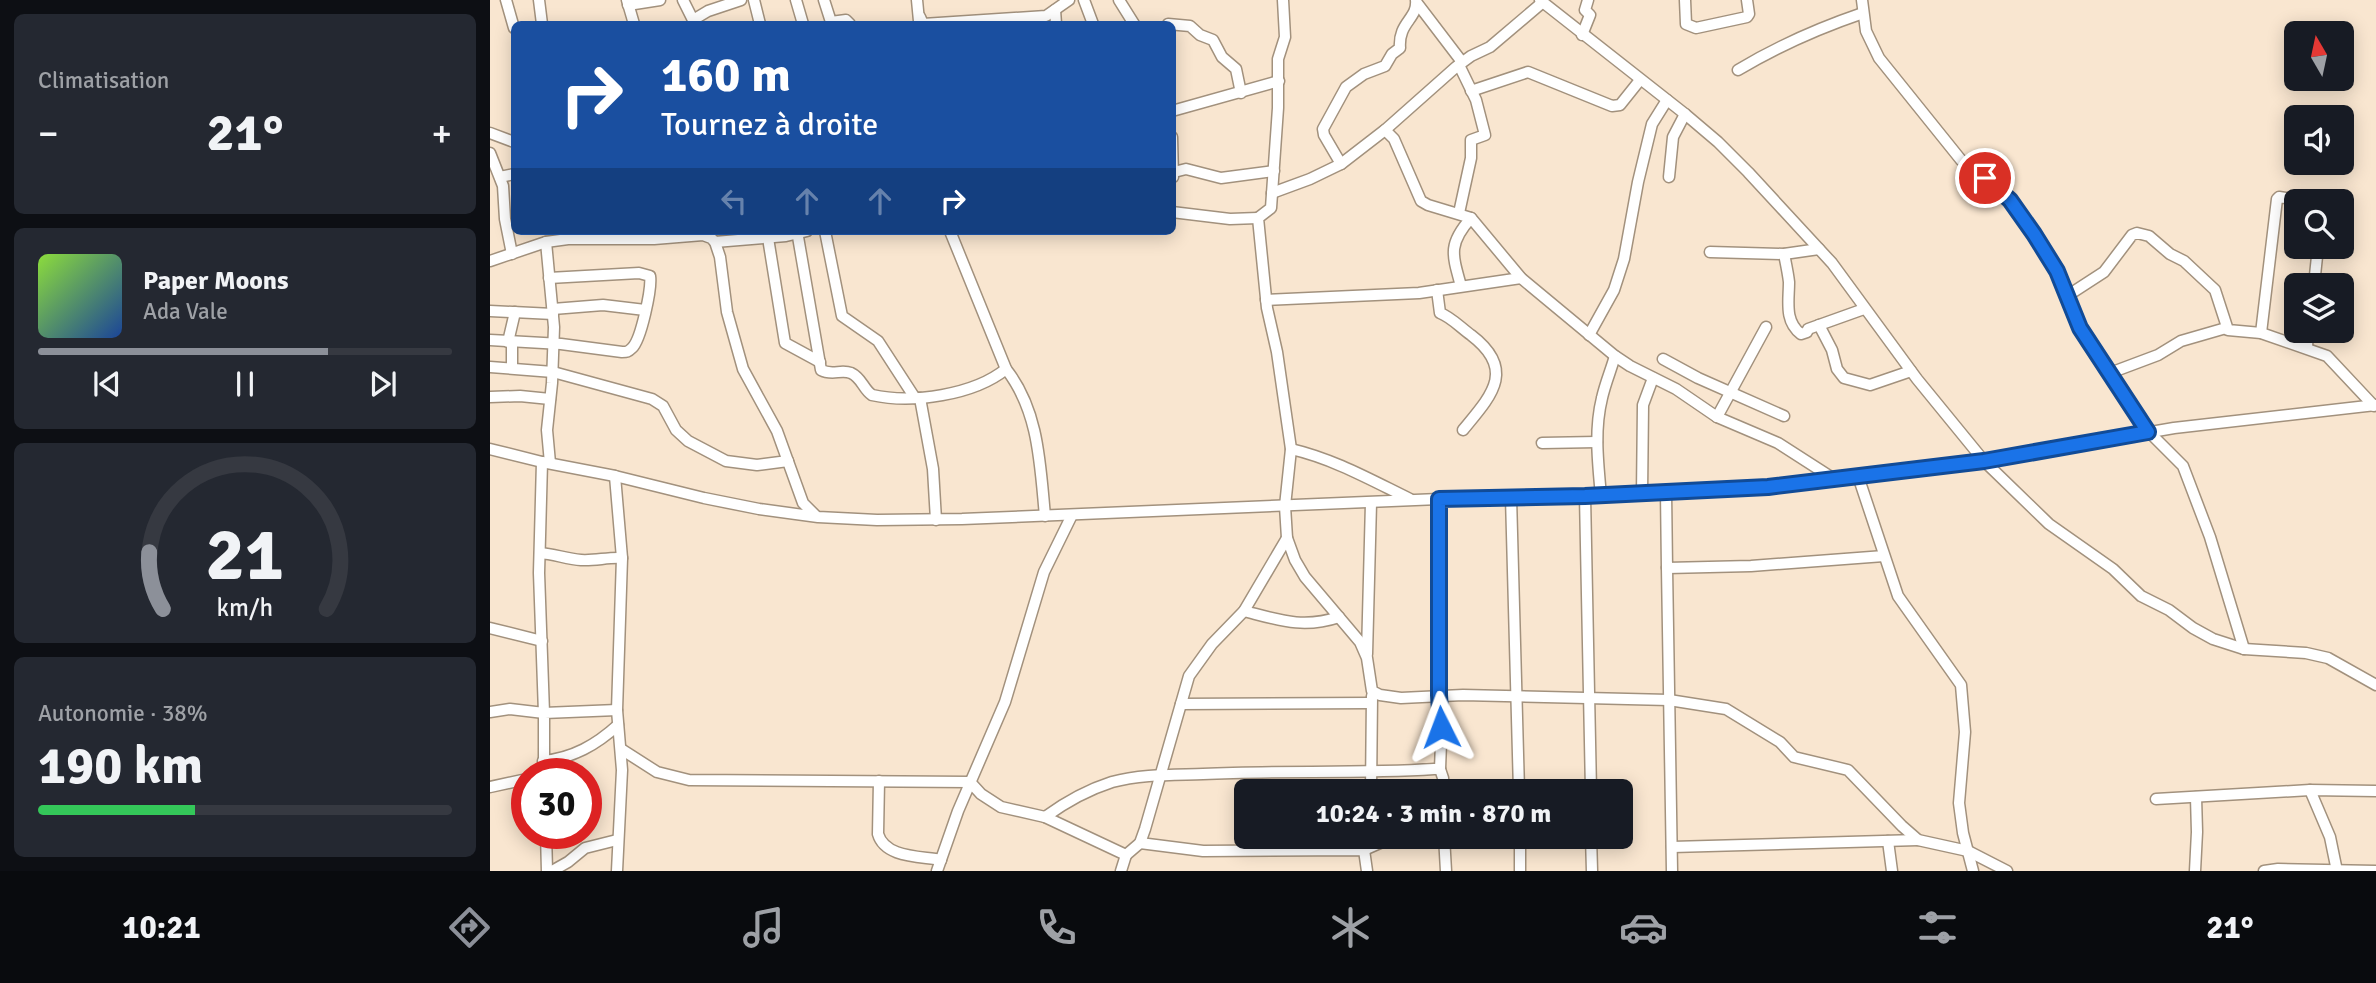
<!DOCTYPE html>
<html lang="fr">
<head>
<meta charset="utf-8">
<style>
	body { margin:0; font-family:Signika,sans-serif; background:#242831; color:#f1f3f6; height:100vh; display:flex; flex-direction:column; font-size:26px; white-space:nowrap }
	* { box-sizing:border-box; margin:0 }
	p { font-size:23px; color:#9ea1a6 }
	.icon { flex:none; width:38px; height:38px; fill:none; stroke:currentColor; stroke-width:2; stroke-linecap:round; stroke-linejoin:round }
	.map { position:relative; flex:1; overflow:hidden }
	.details { display:flex; flex-direction:column; gap:14px; padding:14px; background:#0d0f14; width:490px }
	.details>* { flex:none }
	.banner { position:absolute; left:21px; top:21px; width:665px; height:214px; border-radius:10px; box-shadow:0 4px 18px #0003; background:#1a4fa0; color:#fff; overflow:hidden }
	.needle { width:46px; rotate:351deg }
	.fabs { position:absolute; left:1794px; top:21px; display:grid; gap:14px }
	.fabs a { display:grid; place-items:center; width:70px; height:70px; border-radius:10px; background:#171b24; box-shadow:0 4px 18px #0003; font-size:35px }
	.speed { position:absolute; left:21px; top:758px; display:flex; gap:14px; font-size:35px; font-weight:700; text-align:center }
	.speed>* { display:grid; place-content:center; width:91px; height:91px; border-radius:50%; background:#171b24; box-shadow:0 4px 18px #0003; line-height:1 }
	.speed .limit { border:10px solid #d22; background:#fff; color:#111 }
	.pin { position:absolute; display:grid; place-items:center; width:60px; height:60px; color:#fff; margin:-30px; border:4px solid #fff; border-radius:50%; box-shadow:0 2px 7px #0007 }
	.me { position:absolute; width:77px; margin:-38px; rotate:357deg; stroke-linejoin:round; filter:drop-shadow(0 0 5px #0008) }
	.turn { display:flex; align-items:center; gap:24px; height:147px; padding:0 35px; font-size:32px }
	.turn .icon { width:91px; height:91px; stroke-width:2.5 }
	.turn b { display:block; font-size:49px; line-height:60px }
	.lanes { display:flex; align-items:center; height:66px; padding:0 35px; background:#0003; justify-content:center; gap:35px; direction:ltr }
	.lanes .off { opacity:.35 }
	.big { font-size:52px; font-weight:800; line-height:1.1 }
	.details .tile { flex:1; display:flex; flex-direction:column; justify-content:center; gap:10px; min-width:0; padding:0 24px; border-radius:10px; background:#242831 }
	.details .dial { align-items:center; gap:0 }
	.dial svg { height:182px; overflow:visible; fill:none; stroke:#363941; stroke-width:7; stroke-linecap:round; text-anchor:middle }
	.dial text { fill:#f1f3f6; stroke:none }
	.song { display:flex; align-items:center; gap:21px }
	.cover { width:84px; height:84px; border-radius:10px; background:linear-gradient(135deg,hsl(90 70% 55%),hsl(220 70% 35%)) }
	.played { height:7px; border-radius:4px; background:linear-gradient(90deg,#8c9099 70%,#363941 70%) }
	.keys { display:flex; justify-content:space-around; direction:ltr }
	.heat { display:flex; justify-content:space-between; align-items:center; font-size:38px; direction:ltr }
	.charge { height:10px; border-radius:5px; background:linear-gradient(90deg,#34c759 38%,#363941 0) }
	.trip { position:absolute; left:744px; top:779px; width:399px; height:70px; border-radius:10px; background:#171b24; box-shadow:0 4px 18px #0003; font-weight:800; line-height:70px; text-align:center }
	.tabs { display:flex; height:112px; justify-content:space-around; align-items:center; background:#090b0e; color:#9ea1a6 }
	.tabs .icon { width:49px; height:49px }
	.tabs .selected { color:#8c9099 }
	.tabs b { font-size:32px; color:#f1f3f6 }
	main { display:flex; flex:1; min-height:0 }
	.map>svg:first-child { display:block }
</style>
</head>
<body>
<main>
<section class="details">
<div class="tile"><p>Climatisation</p>
<div class="heat"><a>−</a><b class="big">21°</b><a>+</a></div>
</div>
<div class="tile">
<div class="song"><i class="cover"></i><div><b>Paper Moons</b><p>Ada Vale</p></div></div>
<div class="played"></div>
<div class="keys"><svg class="icon" aria-label="previous" viewBox="0 0 24 24"><path d="M18 5L8 12l10 7zM5 5v14"/></svg><svg class="icon" aria-label="pause" viewBox="0 0 24 24"><path d="M8 5v14M16 5v14"/></svg><svg class="icon" aria-label="next" viewBox="0 0 24 24"><path d="M6 5l10 7-10 7zM19 5v14"/></svg></div>
</div>
<div class="tile dial"><svg viewBox="0 0 100 80">
<path d="M14 69A42 42 0 1 1 86 69"/>
<path d="M14 69A42 42 0 0 1 8 44" stroke="#8c9099"/>
<text x="50" y="56" font-size="32" font-weight="700">21</text>
<text x="50" y="72" font-size="11">km/h</text>
</svg></div>
<div class="tile"><p>Autonomie · 38%</p><b class="big">190 km</b><div class="charge"></div></div>
</section>
<div class="map">
<svg width="1886" height="871" viewBox="0 0 1886 871">
	<rect width="100%" height="100%" fill="#f9e6d0"/>
	<g fill="none" stroke-linecap="round" stroke-linejoin="round">
		<defs>
			<g id="minor">
				<polyline points="16,0 24,28"/>
				<polyline points="49,0 52,24"/>
				<polyline points="137,0 144,24"/>
				<polyline points="193,0 205,24"/>
				<polyline points="264,0 270,24"/>
				<polyline points="306,0 313,24"/>
				<polyline points="334,0 341,22 356,20 360,24"/>
				<polyline points="427,0 429,21"/>
				<polyline points="594,0 603,24"/>
				<polyline points="629,0 644,24"/>
				<polyline points="793,0 795,37 788,59 788,108 781,208 768,218 777,308 787,352 801,449 795,506 797,538 805,560 815,577 870,642 877,658 882,691 890,695 911,698 973,695 1179,700 1236,709 1290,742 1304,757 1358,770 1412,826 1428,840 1478,851 1517,871"/>
				<polyline points="1050,0 1195,114 1228,142 1258,172 1342,263 1427,379 1494,461 1559,524 1623,569 1651,596 1679,610 1703,628 1723,639 1754,649 1816,653 1838,658 1886,685"/>
				<polyline points="1195,0 1196,24 1206,28 1257,17 1259,14 1257,0"/>
				<polyline points="1372,0 1376,31 1389,58 1471,160 1510,190 1530,213 1567,271 1590,328 1636,396 1650,423 1693,466 1720,537 1754,649"/>
				<polyline points="927,3 972,62"/>
				<polyline points="138,5 170,0"/>
				<polyline points="565,10 566,24"/>
				<polyline points="430,17 433,24 556,16 579,0"/>
				<polyline points="203,20 218,11 251,0"/>
				<polyline points="678,24 700,26 710,35 723,40 732,57 746,69 751,93"/>
				<polyline points="1092,35 1100,15 1095,10 1098,0"/>
				<polyline points="969,65 986,100 995,135 981,140 981,158 969,213"/>
				<path d="M 1248,70 C 1288,46 1329,28 1373,13"/>
				<polyline points="981,91 1038,72 1122,106 1130,105 1150,80"/>
				<polyline points="682,111 789,81"/>
				<polyline points="895,130 966,67 981,56 1000,47 1053,2"/>
				<polyline points="0,133 24,142"/>
				<polyline points="682,137 683,177"/>
				<polyline points="0,153 13,186 15,219 22,254"/>
				<path d="M 851,164 L 834,135 L 833,129 L 856,87 L 874,74 L 895,66 L 902,54 L 910,48 C 908,22 928,19 926,0"/>
				<polyline points="684,172 696,169 731,178 784,171"/>
				<polyline points="10,177 24,174"/>
				<polyline points="1179,177 1183,137 1195,114"/>
				<polyline points="782,193 820,179 851,164 895,130 904,139 931,201 938,205 981,218 1031,278 1125,356 1140,366 1186,389 1227,417 1288,443 1344,479"/>
				<polyline points="682,212 740,219 768,218"/>
				<path d="M 307,231 L 331,370 C 342,376 351,369 361,373 C 372,378 373,389 382,395 C 422,404 484,395 516,369"/>
				<polyline points="335,231 352,316 388,341 425,398"/>
				<path d="M 460,231 L 516,369 C 549,411 550,464 555,516"/>
				<polyline points="278,238 295,343 330,362"/>
				<polyline points="56,242 64,327 62,383 57,430 60,463"/>
				<polyline points="225,242 296,236 317,231"/>
				<polyline points="1220,252 1294,254 1329,249"/>
				<path d="M 1294,254 C 1296,264 1298,273 1299,282 C 1299,301 1294,321 1311,334 L 1317,332 L 1318,329 L 1374,309"/>
				<polyline points="0,261 56,242 78,239 164,239 213,235 221,238 225,242 230,257 237,312 253,369 287,431 313,503 326,516"/>
				<polyline points="1824,285 1828,247"/>
				<path d="M 971,286 C 962,254 958,244 981,218"/>
				<path d="M 947,290 L 950,313 C 961,317 971,328 981,335 C 1027,370 1001,396 973,430"/>
				<polyline points="1577,296 1614,272 1642,235 1647,233 1659,236 1680,254 1694,261 1725,290 1738,330 1771,333 1837,356 1884,406"/>
				<polyline points="776,300 929,293 1031,278"/>
				<polyline points="63,309 113,305 155,310"/>
				<polyline points="0,311 63,314"/>
				<polyline points="1329,325 1342,350 1347,369 1354,378 1380,385 1421,371"/>
				<polyline points="1771,333 1787,199 1789,197 1816,201"/>
				<polyline points="1099,335 1124,290 1134,259 1148,182 1162,124 1177,100"/>
				<path d="M 0,340 L 71,344 L 132,352 C 137,352 138,352 142,348 C 151,340 162,288 160,276 L 149,273 L 59,278"/>
				<polyline points="18,342 25,312"/>
				<polyline points="1817,347 1818,331"/>
				<polyline points="1173,359 1208,378 1294,416"/>
				<polyline points="0,367 63,372 162,399 173,406 186,430 198,441 236,461 267,465 298,461"/>
				<polyline points="22,368 22,342"/>
				<polyline points="1620,373 1668,355 1691,341 1736,328"/>
				<polyline points="0,397 30,396 60,399"/>
				<polyline points="430,398 443,469 446,520"/>
				<polyline points="1227,417 1276,327"/>
				<polyline points="1052,443 1107,442"/>
				<polyline points="0,449 52,462 125,476 214,498 269,509 328,517 387,520 472,519 949,499 1071,497 1277,487 1494,461 1684,428 1886,405"/>
				<path d="M 801,449 C 844,459 881,480 920,499"/>
				<polyline points="125,476 132,558 127,710 132,770 127,871"/>
				<polyline points="1368,476 1408,596 1471,685 1475,732 1469,803 1473,833 1483,871"/>
				<polyline points="1176,492 1177,568 1261,566 1394,556"/>
				<polyline points="1152,494 1153,405 1163,378"/>
				<polyline points="1095,496 1101,791"/>
				<path d="M 1111,496 C 1108,463 1104,430 1112,398 C 1115,384 1121,370 1125,356"/>
				<polyline points="1021,497 1029,791"/>
				<polyline points="949,499 949,695 952,717 950,769"/>
				<path d="M 50,553 C 64,554 77,559 91,560 C 105,561 118,557 132,558"/>
				<polyline points="1177,568 1182,871"/>
				<path d="M 754,611 C 789,620 813,629 849,617"/>
				<polyline points="0,628 52,641"/>
				<polyline points="877,654 881,503"/>
				<polyline points="691,704 881,703"/>
				<polyline points="0,712 20,709 54,713 49,573 52,462"/>
				<polyline points="131,749 167,772 199,780 480,782 491,794 511,807 555,817 636,855 631,871"/>
				<path d="M 53,761 C 83,758 106,745 128,725"/>
				<polyline points="54,774 54,713 127,710"/>
				<path d="M 389,781 L 388,834 C 395,858 430,856 451,860"/>
				<polyline points="0,787 37,779"/>
				<polyline points="1820,790 1840,837 1847,871"/>
				<polyline points="881,791 882,696"/>
				<polyline points="1666,799 1820,790 1886,791"/>
				<path d="M 555,817 C 577,801 597,790 622,782 C 651,774 683,775 713,774 C 790,770 867,774 944,769 L 950,769 L 953,778 L 954,791"/>
				<polyline points="56,833 57,871"/>
				<polyline points="876,836 874,850 906,836"/>
				<polyline points="954,836 956,871"/>
				<polyline points="1030,836 1030,871"/>
				<polyline points="1101,836 1102,871"/>
				<polyline points="1398,841 1402,871"/>
				<polyline points="650,843 713,851 874,850 877,871"/>
				<polyline points="1182,847 1428,840"/>
				<polyline points="636,855 650,843 655,829 699,676 722,644 754,611 797,538"/>
				<polyline points="62,871 78,862 95,848 127,840"/>
				<polyline points="447,871 468,811 515,702 554,572 582,515"/>
				<polyline points="1705,871 1707,832 1706,797"/>
				<polyline points="1774,871 1788,869 1886,871"/>
			</g>
		</defs>
		<use href="#minor" stroke="#a2917d" stroke-width="13"/>
		<use href="#minor" stroke="#fff" stroke-width="10"/>
	</g>
	<g fill="none" stroke-linecap="round" stroke-linejoin="round">
		<defs>
			<polyline id="route" points="951,727 949,695 949,499 1095,496 1278,487 1494,461 1658,432 1590,328 1567,271 1544,234 1520,200 1495,178"/>
		</defs>
		<use href="#route" stroke="#114b97" stroke-width="18"/>
		<use href="#route" stroke="#1a73e8" stroke-width="12"/>
	</g>
</svg>
<div class="fabs">
<a><svg class="needle" viewBox="-14 -14 28 28"><path d="M0-13l5 13h-10z" fill="#e53935"/><path d="M0 13l5-13h-10z" fill="#9ea1a6"/></svg></a>
<a><svg class="icon" aria-label="sound" viewBox="0 0 24 24"><path d="M4 9h4l5-4v14l-5-4H4zM17 9q2 3 0 6"/></svg></a>
<a><svg class="icon" aria-label="search" viewBox="0 0 24 24"><circle cx="10" cy="10" r="6"/><path d="M15 15l6 6"/></svg></a>
<a><svg class="icon" aria-label="layers" viewBox="0 0 24 24"><path d="M12 4l9 5-9 5-9-5zM3 14l9 5 9-5"/></svg></a>
</div>
<div class="speed"><div class="limit">30</div></div>
<div class="pin" style="left:1495px;top:178px;background:#d93025"><svg class="icon" aria-label="arrive" viewBox="0 0 24 24"><path d="M6 21V4h12l-3 4 3 4H6"/></svg></div>
<svg class="me" style="left:951px;top:727px" viewBox="-20 -20 40 40"><path d="M0-17L14 15 0 8-14 15z" fill="#1a73e8" stroke="#fff" stroke-width="4"/></svg>
<div class="trip">10:24 · 3 min · 870 m</div>
<div class="banner">
<div class="turn"><svg class="icon" aria-label="right" viewBox="0 0 24 24"><path d="M7 20v-9h11M14 6l5 5-5 5"/></svg><div><b>160 m</b>Tournez à droite</div></div>
<div class="lanes"><svg class="icon off" aria-label="left" viewBox="0 0 24 24"><path d="M17 20v-9H6M10 6l-5 5 5 5"/></svg><svg class="icon off" aria-label="ahead" viewBox="0 0 24 24"><path d="M12 20V5M6 11l6-6 6 6"/></svg><svg class="icon off" aria-label="ahead" viewBox="0 0 24 24"><path d="M12 20V5M6 11l6-6 6 6"/></svg><svg class="icon" aria-label="right" viewBox="0 0 24 24"><path d="M7 20v-9h11M14 6l5 5-5 5"/></svg></div>
</div>
</div>
</main>
<nav class="tabs">
<b>10:21</b>
<svg class="icon selected" aria-label="directions" viewBox="0 0 24 24"><path d="M12 3l9 9-9 9-9-9zM9 14v-3h6M13 9l2 2-2 2"/></svg>
<svg class="icon" aria-label="music" viewBox="0 0 24 24"><path d="M9 18V5l10-2v13"/><circle cx="6" cy="18" r="3"/><circle cx="16" cy="16" r="3"/></svg>
<svg class="icon" aria-label="phone" viewBox="0 0 24 24"><path d="M5 4h4l2 5-3 2q2 4 5 5l2-3 5 2v4C11 20 4 13 5 4z"/></svg>
<svg class="icon" aria-label="climate" viewBox="0 0 24 24"><path d="M12 3v18M4 7l16 10M4 17L20 7"/></svg>
<svg class="icon" aria-label="car" viewBox="0 0 24 24"><path d="M5 17H2v-5l4-1 3-4h7l3 4 3 1v5h-3M9 17h6M6 11h13"/><circle cx="7" cy="17" r="2"/><circle cx="17" cy="17" r="2"/></svg>
<svg class="icon" aria-label="filters" viewBox="0 0 24 24"><path d="M4 7h16M4 17h16"/><circle cx="9" cy="7" r="2"/><circle cx="15" cy="17" r="2"/></svg>
<b>21°</b>
</nav>
</body>
</html>
